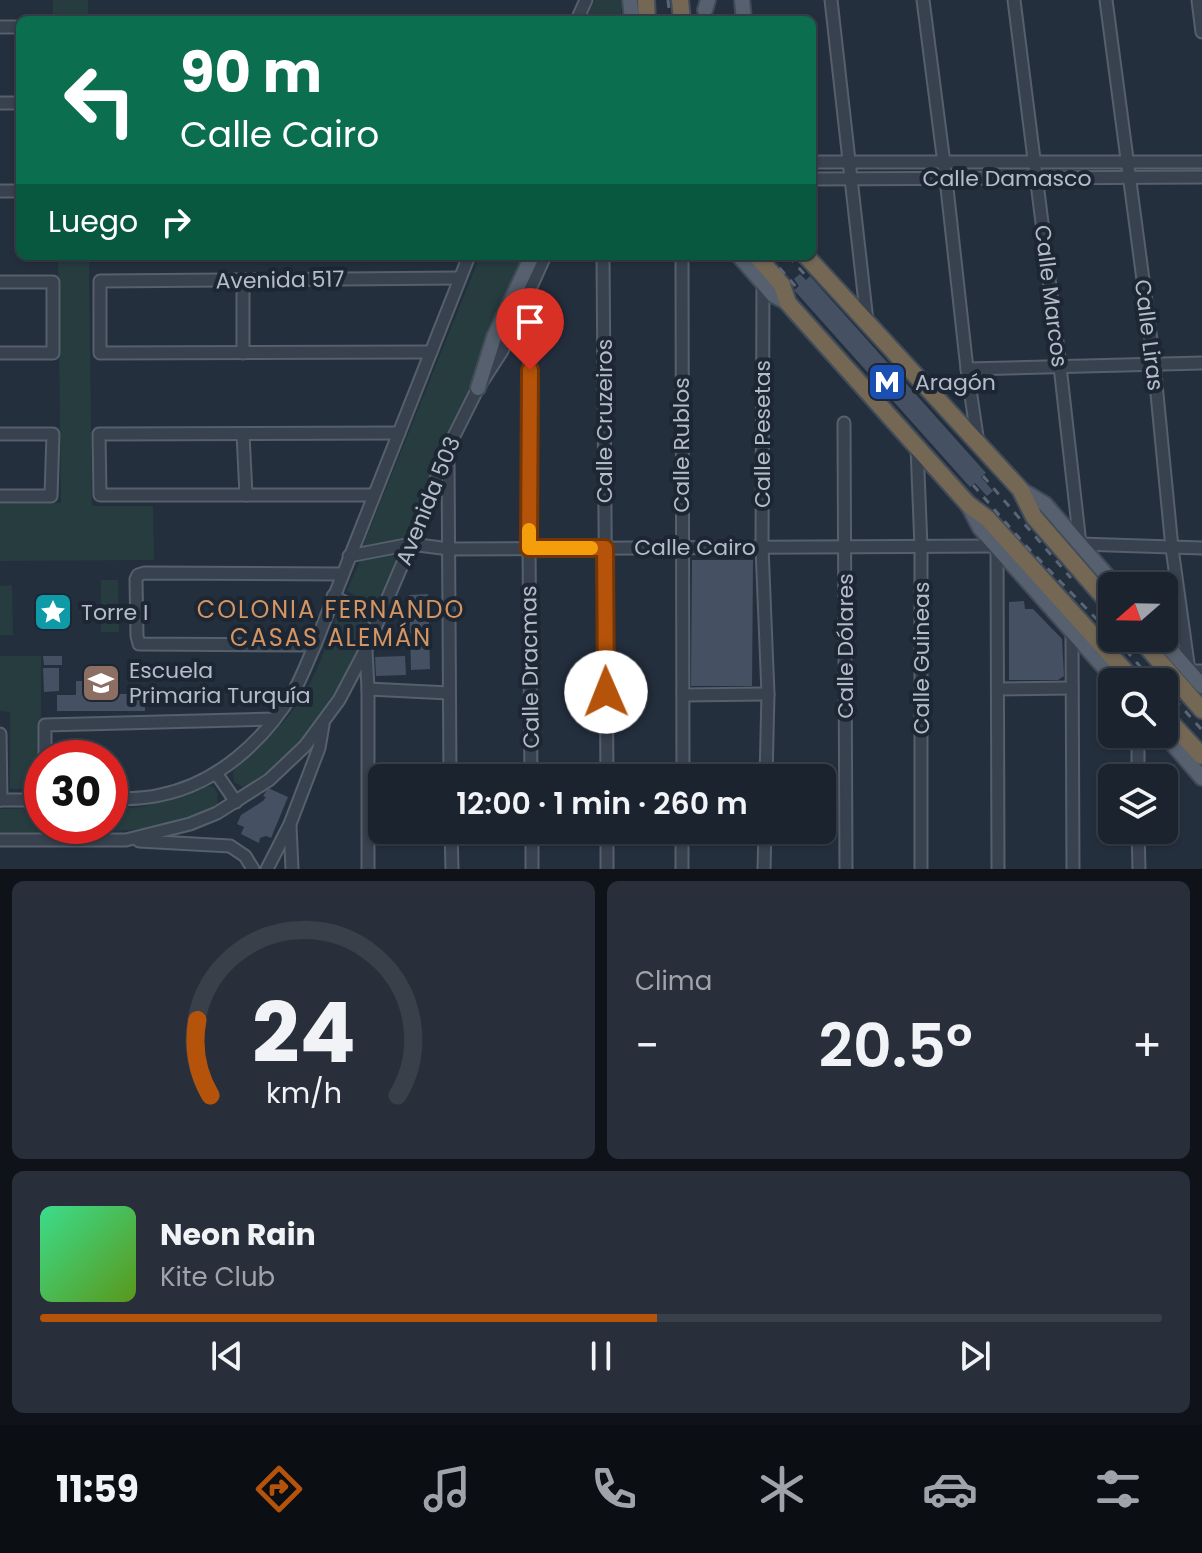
<!DOCTYPE html>
<html lang="es">
<head>
<meta charset="utf-8">
<style>
	body { margin:0; font-family:Poppins,sans-serif; background:#282f3a; color:#f1f3f6; height:100vh; display:flex; flex-direction:column; font-size:30px; white-space:nowrap }
	* { box-sizing:border-box; margin:0 }
	p { font-size:26px; color:#a0a4aa }
	.icon { flex:none; width:44px; height:44px; fill:none; stroke:currentColor; stroke-width:2; stroke-linecap:round; stroke-linejoin:round }
	.map { position:relative; height:869px; overflow:hidden }
	.sheet { display:flex; flex-direction:column; gap:12px; padding:12px; background:#0f1319; flex:1 }
	.sheet>* { flex:none }
	.banner { position:absolute; left:16px; top:16px; width:800px; height:244px; border-radius:12px; box-shadow:0 2px 6px #0004,0 0 0 2px #39404a; background:#0b6e4f; color:#fff; overflow:hidden }
	.needle { width:52px; rotate:250deg }
	.tools { position:absolute; left:1098px; top:572px; display:grid; gap:16px }
	.tools a { display:grid; place-items:center; width:80px; height:80px; border-radius:12px; background:#1b232e; box-shadow:0 2px 6px #0004,0 0 0 2px #39404a; font-size:40px }
	.speed { position:absolute; left:24px; top:740px; display:flex; gap:16px; font-size:40px; font-weight:700; text-align:center }
	.speed>* { display:grid; place-content:center; width:104px; height:104px; border-radius:50%; background:#1b232e; box-shadow:0 2px 6px #0004,0 0 0 2px #39404a; line-height:1 }
	.speed .limit { border:12px solid #d22; background:#fff; color:#111 }
	.pin { position:absolute; display:grid; place-items:center; width:68px; height:68px; color:#fff; margin:-82px -34px; border-radius:50% 50% 50% 0; rotate:-45deg; box-shadow:0 0 8px #0007 }
	.pin .icon { rotate:45deg }
	.me { position:absolute; width:88px; margin:-44px; rotate:359deg; stroke-linejoin:round; filter:drop-shadow(0 0 6px #0008) }
	.turn { display:flex; align-items:center; gap:28px; height:168px; padding:0 32px; font-size:36px }
	.turn .icon { width:104px; height:104px; stroke-width:2.5 }
	.turn b { display:block; font-size:56px; line-height:68px }
	.then { display:flex; align-items:center; height:76px; padding:0 32px; background:#0003; gap:16px; font-size:30px }
	.big { font-size:60px; font-weight:600; line-height:1.1 }
	.sheet .widget { flex:1; display:flex; flex-direction:column; justify-content:center; gap:12px; min-width:0; padding:0 28px; border-radius:12px; background:#282f3a }
	.sheet .dial { align-items:center; gap:0 }
	.dial svg { height:208px; overflow:visible; fill:none; stroke:#39404a; stroke-width:7; stroke-linecap:round; text-anchor:middle }
	.dial text { fill:#f1f3f6; stroke:none }
	.song { display:flex; align-items:center; gap:24px }
	.cover { width:96px; height:96px; border-radius:12px; background:linear-gradient(135deg,hsl(150 70% 55%),hsl(90 70% 35%)) }
	.played { height:8px; border-radius:4px; background:linear-gradient(90deg,#b45309 55%,#39404a 55%) }
	.keys { display:flex; justify-content:space-around; direction:ltr }
	.heat { display:flex; justify-content:space-between; align-items:center; font-size:44px; direction:ltr }
	.sheet .tiles { flex:1; display:grid; gap:12px; grid-template-columns:1fr 1fr }
	.widget:last-child { grid-column:span 2 }
	.trip { position:absolute; left:368px; top:764px; width:468px; height:80px; border-radius:12px; background:#1b232e; box-shadow:0 2px 6px #0004,0 0 0 2px #39404a; font-weight:600; line-height:80px; text-align:center }
	.menu { display:flex; height:128px; justify-content:space-around; align-items:center; background:#0b0e12; color:#a0a4aa }
	.menu .icon { width:56px; height:56px }
	.menu .selected { color:#b45309 }
	.menu b { font-size:36px; color:#f1f3f6 }
	.map>svg:first-child { display:block }
</style>
</head>
<body>
<div class="map">
<svg width="1202" height="869" viewBox="0 0 1202 869">
	<rect width="100%" height="100%" fill="#242f3e"/>
	<g fill="#263c3f">
		<rect x="53" y="0" width="35" height="20"/>
		<polygon points="595,0 621,0 621,20 585,20"/>
		<polygon points="58,256 89,256 92,506 153,506 154,560 0,561 0,504 61,503"/>
		<polygon points="480,256 526,256 406,539 362,548"/>
		<path d="M 402,549 C 395,565 387,596 370,604 L 349,592 L 347,590 L 360,561 Z"/>
		<polygon points="101,580 118,580 119,632 101,632"/>
		<polygon points="12,585 13,635 0,635 0,586"/>
		<path d="M 347,612 L 366,621 L 368,627 C 354,672 291,775 243,787 L 234,782 L 233,772 L 236,768 C 269,741 298,710 316,671 C 324,654 329,635 336,618 L 340,614 Z"/>
		<polygon points="0,656 41,656 41,789 10,789 10,712 0,711"/>
		<path d="M 208,786 L 214,787 L 218,794 L 217,804 C 186,825 134,832 97,831 L 94,826 L 110,826 L 110,809 L 142,807 Z"/>
		<polygon points="42,808 42,826 68,826 64,831 57,833 0,833 0,809"/>
	</g>
	<g fill="#455162">
		<polygon points="800,274 806,280 810,276 986,473 981,477 993,491 987,496 975,483 970,487 794,290 799,286 794,279"/>
		<polygon points="692,560 753,560 752,686 691,686"/>
		<polygon points="428,594 430,669 411,670 409,595"/>
		<polygon points="1024,601 1025,609 1033,609 1062,639 1064,676 1058,680 1009,680 1009,602"/>
		<polygon points="43,656 62,656 62,665 44,665"/>
		<polygon points="405,656 406,675 376,676 375,657"/>
		<polygon points="43,668 59,668 59,691 44,692"/>
		<polygon points="76,681 83,681 83,694 145,694 145,711 57,711 57,695 76,695"/>
		<polygon points="268,788 288,797 271,838 266,836 260,838 259,843 241,834 244,827 237,824 241,815 263,801 266,797 263,796"/>
	</g>
	<g fill="none" stroke-linecap="round" stroke-linejoin="round">
		<defs>
			<g id="minor">
				<polyline points="831,0 867,321"/>
				<polyline points="923,0 946,179 967,369 978,443"/>
				<polyline points="1014,0 1060,366 1080,544 1202,548"/>
				<polyline points="1106,0 1154,363 1172,548 1189,671 1202,671"/>
				<polyline points="1198,0 1202,32"/>
				<polyline points="577,20 586,0"/>
				<polyline points="0,27 20,27"/>
				<polyline points="0,103 20,103"/>
				<polyline points="812,162 1202,162"/>
				<polyline points="812,179 1202,177"/>
				<polyline points="0,191 20,191"/>
				<polyline points="603,256 607,778"/>
				<polyline points="682,256 683,778"/>
				<polyline points="243,280 243,353"/>
				<polyline points="0,282 53,282 53,353 0,353"/>
				<polyline points="763,283 762,547 768,694 766,778"/>
				<polyline points="515,322 528,334 530,340 529,548 531,778"/>
				<polyline points="431,352 100,353 100,281 460,278"/>
				<polyline points="967,369 1202,363"/>
				<polyline points="844,423 846,869"/>
				<polyline points="0,434 53,434 51,496 0,496"/>
				<polyline points="243,434 246,495"/>
				<polyline points="917,447 921,547 921,869"/>
				<polyline points="448,455 450,778"/>
				<polyline points="373,495 100,495 99,434 399,433"/>
				<polyline points="997,548 998,869"/>
				<polyline points="349,556 411,544 449,549 995,546"/>
				<polyline points="333,596 378,620"/>
				<polyline points="1072,632 1073,869"/>
				<polyline points="315,645 139,644 137,636 136,579 138,575 144,573 342,574"/>
				<polyline points="366,650 368,689 368,869"/>
				<polyline points="368,689 449,693"/>
				<polyline points="998,689 1072,688"/>
				<polyline points="683,695 768,694"/>
				<polyline points="0,734 1,800"/>
				<polyline points="1138,734 1138,778"/>
				<polyline points="45,758 45,725 274,719"/>
				<polyline points="216,773 236,802"/>
				<path d="M 110,799 C 126,799 144,799 160,795 C 217,784 265,740 294,691 C 302,677 308,660 315,645 L 469,256"/>
				<polyline points="0,800 42,800"/>
				<polyline points="290,826 292,869"/>
				<polyline points="451,830 452,869"/>
				<polyline points="532,830 532,869"/>
				<polyline points="607,830 607,869"/>
				<polyline points="1138,830 1139,869"/>
				<polyline points="0,840 126,840 190,824 217,813 269,780 305,746 339,700 366,649 411,544 448,448 478,388 502,351 545,256"/>
				<polyline points="139,841 230,846 245,856 253,869"/>
				<polyline points="267,869 290,824 319,748 323,725"/>
				<polyline points="682,869 682,830"/>
				<polyline points="764,869 765,830"/>
			</g>
			<g id="major">
				<polyline points="630,0 632,20"/>
				<polyline points="742,0 744,20"/>
				<polyline points="705,10 708,0"/>
				<polyline points="739,256 773,295 788,303"/>
				<polyline points="478,388 494,337 532,256"/>
				<polyline points="1020,489 1045,504 1116,586"/>
				<polyline points="968,505 980,528 1117,682"/>
				<polyline points="1160,638 1202,686"/>
				<polyline points="1164,734 1202,778"/>
			</g>
			<g id="highway">
				<polyline points="646,0 647,20"/>
				<polyline points="680,0 682,20"/>
				<polyline points="757,256 782,285 788,303 968,504 988,519 1135,682"/>
				<polyline points="806,256 1020,489 1034,517 1112,607"/>
				<polyline points="1139,638 1202,710"/>
				<polyline points="1164,715 1202,756"/>
			</g>
		</defs>
		<use href="#minor" stroke="#565f6c" stroke-width="15"/>
		<use href="#major" stroke="#414a57" stroke-width="18"/>
		<use href="#highway" stroke="#434c59" stroke-width="20"/>
		<use href="#minor" stroke="#38414e" stroke-width="11"/>
		<use href="#major" stroke="#56606e" stroke-width="14"/>
		<use href="#highway" stroke="#746855" stroke-width="16"/>
		<g stroke="#5a6575" stroke-width="3" stroke-dasharray="8 8" stroke-linecap="butt">
			<polyline points="668,0 670,20"/>
			<polyline points="769,256 797,288"/>
			<polyline points="788,256 808,278"/>
			<polyline points="983,476 1071,578"/>
			<polyline points="973,485 1027,547 1112,635"/>
			<polyline points="1115,638 1154,682"/>
			<polyline points="1164,687 1202,730"/>
		</g>
	</g>
	<g fill="none" stroke-linecap="round" stroke-linejoin="round">
		<defs>
			<polyline id="route" points="530,370 529,548 605,548 606,692"/>
		</defs>
		<use href="#route" stroke="#753606" stroke-width="20"/>
		<use href="#route" stroke="#b45309" stroke-width="14"/>
		<polyline stroke="#f59e0b" stroke-width="14" points="529,530 529,548 591,548"/>
	</g>
	<defs>
		<symbol id="metro-square" viewBox="-11 -11 22 22"><rect x="-9" y="-9" width="18" height="18" rx="4" fill="#1a4fb4" stroke="#1d2633"/><path d="M-5.5 5V-5H-3L0 0L3-5H5.5V5H3V-.5L0 4L-3-.5V5Z" fill="#fff"/></symbol>
		<symbol id="sight-square" viewBox="-11 -11 22 22"><rect x="-9" y="-9" width="18" height="18" rx="4" fill="#0f9aa8" stroke="#1d2633"/><path d="M0-6L1.8-2.2L6-1.7L2.9 1.2L3.7 5.4L0 3.3L-3.7 5.4L-2.9 1.2L-6-1.7L-1.8-2.2Z" fill="#fff"/></symbol>
		<symbol id="school-square" viewBox="-11 -11 22 22"><rect x="-9" y="-9" width="18" height="18" rx="4" fill="#8d6e63" stroke="#1d2633"/><path d="M0-5L7-2L0 1L-7-2ZM-4 1L0 2.5L4 1V4Q0 6-4 4Z" fill="#fff"/></symbol>
	</defs>
	<g fill-rule="evenodd">
		<use href="#metro-square" x="865" y="360" width="44" height="44"/>
		<use href="#sight-square" x="31" y="590" width="44" height="44"/>
		<use href="#school-square" x="79" y="661" width="44" height="44"/>
	</g>
	<g text-anchor="middle" dominant-baseline="central" stroke-width="8" stroke-linejoin="round" paint-order="stroke">
		<g font-size="22" fill="#b4bcc9" stroke="#1d2633">
			<text x="1007" y="178">Calle Damasco</text>
			<text transform="translate(280 280) rotate(-1)">Avenida 517</text>
			<text transform="translate(1051 296) rotate(83)">Calle Marcos</text>
			<text transform="translate(1149 335) rotate(83)">Calle Liras</text>
			<text transform="translate(604 421) rotate(-90)">Calle Cruzeiros</text>
			<text transform="translate(762 434) rotate(-90)">Calle Pesetas</text>
			<text transform="translate(681 445) rotate(-90)">Calle Rublos</text>
			<text transform="translate(428 501) rotate(-68)">Avenida 503</text>
			<text x="695" y="547">Calle Cairo</text>
			<text transform="translate(845 646) rotate(-90)">Calle Dólares</text>
			<text transform="translate(921 658) rotate(-90)">Calle Guineas</text>
			<text transform="translate(530 667) rotate(-91)">Calle Dracmas</text>
		</g>
		<g font-size="22" fill="#b4bcc9" stroke="#1d2633" text-anchor="start">
			<text x="915" y="382">Aragón</text>
			<text x="81" y="612">Torre I</text>
			<text x="129" y="670">Escuela<tspan x="129" dy="25">Primaria Turquía</tspan></text>
		</g>
		<g font-size="24" letter-spacing="2" fill="#d59563" stroke="#1d2633">
			<text x="331" y="609">COLONIA FERNANDO<tspan x="331" dy="28">CASAS ALEMÁN</tspan></text>
		</g>
	</g>
</svg>
<div class="tools">
<a><svg class="needle" viewBox="-14 -14 28 28"><path d="M0-13l5 13h-10z" fill="#e53935"/><path d="M0 13l5-13h-10z" fill="#a0a4aa"/></svg></a>
<a><svg class="icon" aria-label="search" viewBox="0 0 24 24"><circle cx="10" cy="10" r="6"/><path d="M15 15l6 6"/></svg></a>
<a><svg class="icon" aria-label="layers" viewBox="0 0 24 24"><path d="M12 4l9 5-9 5-9-5zM3 14l9 5 9-5"/></svg></a>
</div>
<div class="speed"><div class="limit">30</div></div>
<div class="pin" style="left:530px;top:370px;background:#d93025"><svg class="icon" aria-label="arrive" viewBox="0 0 24 24"><path d="M6 21V4h12l-3 4 3 4H6"/></svg></div>
<svg class="me" style="left:606px;top:692px" viewBox="-20 -20 40 40"><circle r="19" fill="#fff"/><path d="M0-13L10 11 0 6-10 11z" fill="#b45309"/></svg>
<div class="trip">12:00 · 1 min · 260 m</div>
<div class="banner">
<div class="turn"><svg class="icon" aria-label="left" viewBox="0 0 24 24"><path d="M17 20v-9H6M10 6l-5 5 5 5"/></svg><div><b>90 m</b>Calle Cairo</div></div>
<div class="then">Luego<svg class="icon" aria-label="right" viewBox="0 0 24 24"><path d="M7 20v-9h11M14 6l5 5-5 5"/></svg></div>
</div>
</div>
<section class="sheet">
<div class="tiles">
<div class="widget dial"><svg viewBox="0 0 100 80">
<path d="M14 69A42 42 0 1 1 86 69"/>
<path d="M14 69A42 42 0 0 1 9 40" stroke="#b45309"/>
<text x="50" y="56" font-size="32" font-weight="700">24</text>
<text x="50" y="72" font-size="11">km/h</text>
</svg></div>
<div class="widget"><p>Clima</p>
<div class="heat"><a>−</a><b class="big">20.5°</b><a>+</a></div>
</div>
<div class="widget">
<div class="song"><i class="cover"></i><div><b>Neon Rain</b><p>Kite Club</p></div></div>
<div class="played"></div>
<div class="keys"><svg class="icon" aria-label="previous" viewBox="0 0 24 24"><path d="M18 5L8 12l10 7zM5 5v14"/></svg><svg class="icon" aria-label="pause" viewBox="0 0 24 24"><path d="M8 5v14M16 5v14"/></svg><svg class="icon" aria-label="next" viewBox="0 0 24 24"><path d="M6 5l10 7-10 7zM19 5v14"/></svg></div>
</div>
</div>
</section>
<nav class="menu">
<b>11:59</b>
<svg class="icon selected" aria-label="directions" viewBox="0 0 24 24"><path d="M12 3l9 9-9 9-9-9zM9 14v-3h6M13 9l2 2-2 2"/></svg>
<svg class="icon" aria-label="music" viewBox="0 0 24 24"><path d="M9 18V5l10-2v13"/><circle cx="6" cy="18" r="3"/><circle cx="16" cy="16" r="3"/></svg>
<svg class="icon" aria-label="phone" viewBox="0 0 24 24"><path d="M5 4h4l2 5-3 2q2 4 5 5l2-3 5 2v4C11 20 4 13 5 4z"/></svg>
<svg class="icon" aria-label="climate" viewBox="0 0 24 24"><path d="M12 3v18M4 7l16 10M4 17L20 7"/></svg>
<svg class="icon" aria-label="car" viewBox="0 0 24 24"><path d="M5 17H2v-5l4-1 3-4h7l3 4 3 1v5h-3M9 17h6M6 11h13"/><circle cx="7" cy="17" r="2"/><circle cx="17" cy="17" r="2"/></svg>
<svg class="icon" aria-label="filters" viewBox="0 0 24 24"><path d="M4 7h16M4 17h16"/><circle cx="9" cy="7" r="2"/><circle cx="15" cy="17" r="2"/></svg>
</nav>
</body>
</html>
